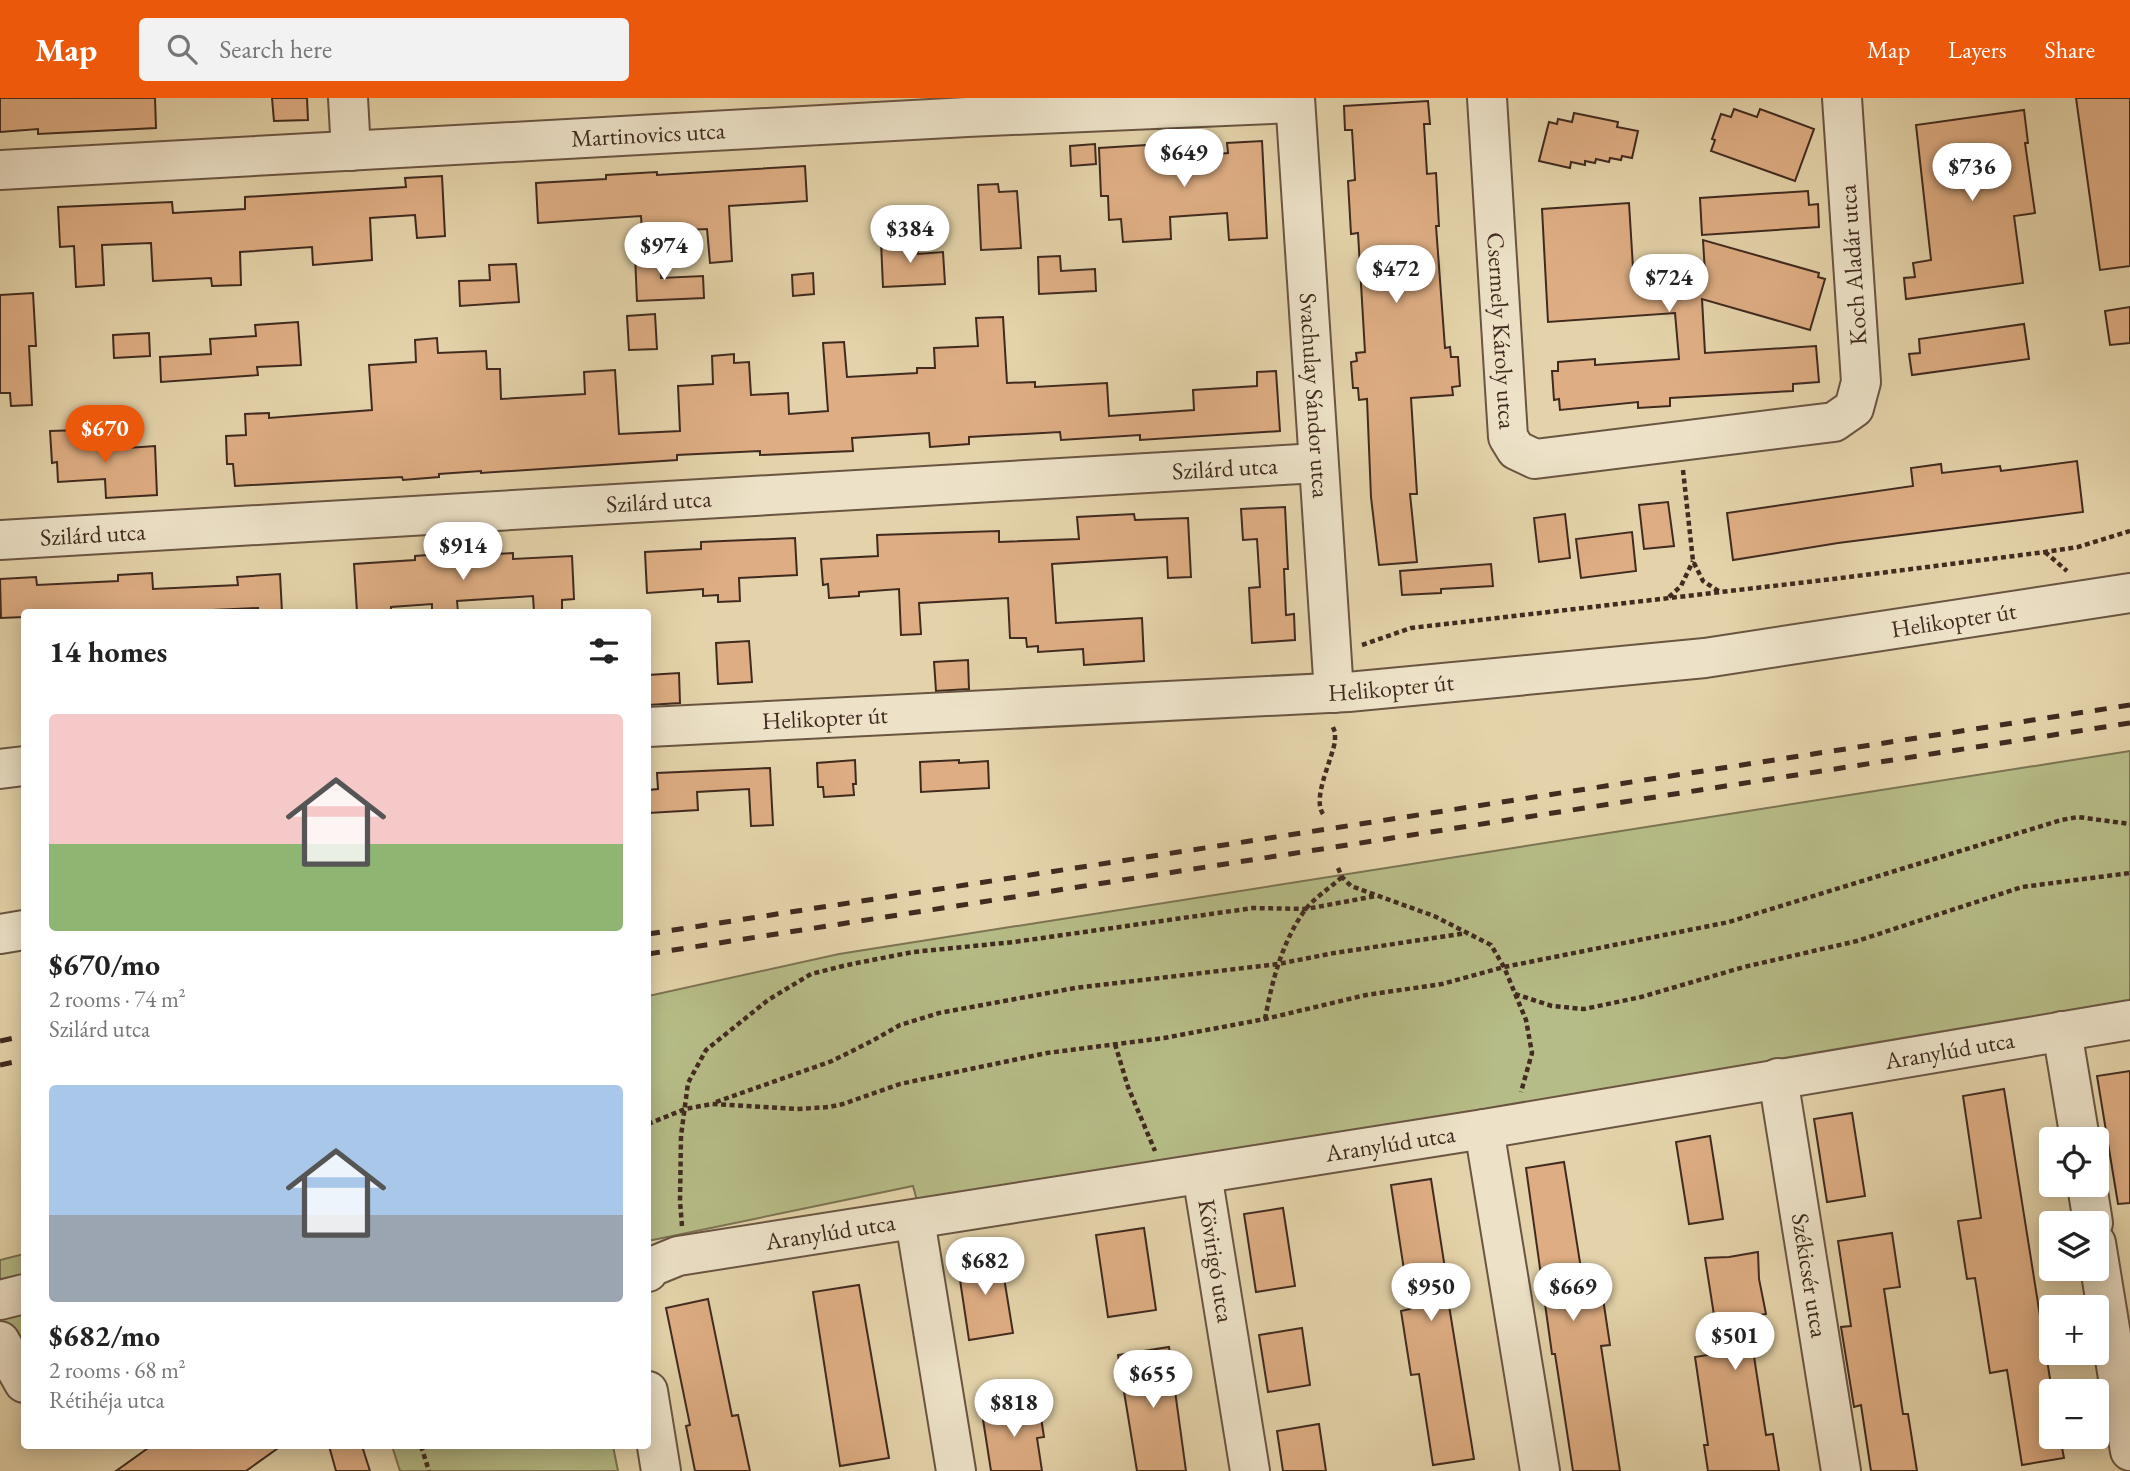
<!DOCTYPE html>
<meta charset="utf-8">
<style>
body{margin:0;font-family:"EB Garamond",serif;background:#f2f2f2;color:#222;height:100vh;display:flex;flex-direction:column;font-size:26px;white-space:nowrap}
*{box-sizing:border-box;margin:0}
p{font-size:23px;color:#767676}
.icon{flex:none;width:38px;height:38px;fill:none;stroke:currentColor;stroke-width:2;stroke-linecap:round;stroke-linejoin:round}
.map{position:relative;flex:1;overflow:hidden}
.details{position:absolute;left:21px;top:511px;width:630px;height:840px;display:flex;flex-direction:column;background:#fff;border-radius:7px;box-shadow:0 4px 18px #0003}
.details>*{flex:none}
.buttons{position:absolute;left:2039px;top:1029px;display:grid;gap:14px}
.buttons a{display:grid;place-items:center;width:70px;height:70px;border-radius:7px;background:#fff;box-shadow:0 4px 18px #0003;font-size:35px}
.price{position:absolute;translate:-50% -60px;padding:0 16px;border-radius:24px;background:#fff;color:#222;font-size:23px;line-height:46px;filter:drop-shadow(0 2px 4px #0008)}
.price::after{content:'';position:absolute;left:50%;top:42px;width:21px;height:16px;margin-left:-10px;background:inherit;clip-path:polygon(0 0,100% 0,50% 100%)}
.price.current{background:#ea580c;color:#fff}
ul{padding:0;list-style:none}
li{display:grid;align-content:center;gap:14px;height:371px;padding:0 28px}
li span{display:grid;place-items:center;height:217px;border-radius:7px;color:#555}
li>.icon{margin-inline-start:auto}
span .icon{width:126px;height:126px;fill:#fffc;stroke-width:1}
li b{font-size:30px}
h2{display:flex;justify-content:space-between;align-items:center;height:84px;padding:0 28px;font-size:30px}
header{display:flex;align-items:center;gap:42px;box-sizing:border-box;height:98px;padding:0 35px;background:#ea580c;color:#fff}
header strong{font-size:33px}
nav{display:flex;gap:38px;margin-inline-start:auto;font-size:24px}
.search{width:490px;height:63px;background:#f2f2f2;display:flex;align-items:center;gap:18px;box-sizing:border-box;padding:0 24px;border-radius:7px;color:#767676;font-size:26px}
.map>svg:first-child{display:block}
.green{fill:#b6bc87;stroke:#7c7453;stroke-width:2}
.building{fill:#dead83;stroke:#412b1f;stroke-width:2}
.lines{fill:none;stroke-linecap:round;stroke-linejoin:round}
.minor-casing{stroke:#6a5542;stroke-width:42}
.path{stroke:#412b1f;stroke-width:4.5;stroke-dasharray:5 3.5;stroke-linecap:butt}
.minor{stroke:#ede2c8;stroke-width:38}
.rail{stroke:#412b1f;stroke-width:5;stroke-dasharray:12 12;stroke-linecap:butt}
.labels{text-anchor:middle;stroke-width:5;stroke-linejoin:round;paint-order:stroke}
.street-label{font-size:24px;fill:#412b1f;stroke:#ede2c8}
</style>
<header>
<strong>Map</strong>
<div class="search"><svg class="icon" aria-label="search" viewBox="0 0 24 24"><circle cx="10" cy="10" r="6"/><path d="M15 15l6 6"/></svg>Search here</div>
<nav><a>Map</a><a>Layers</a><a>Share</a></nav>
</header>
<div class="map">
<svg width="2130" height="1373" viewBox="0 0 2130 1373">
<rect width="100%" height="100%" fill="#e4d3aa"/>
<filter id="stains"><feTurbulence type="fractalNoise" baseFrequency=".00286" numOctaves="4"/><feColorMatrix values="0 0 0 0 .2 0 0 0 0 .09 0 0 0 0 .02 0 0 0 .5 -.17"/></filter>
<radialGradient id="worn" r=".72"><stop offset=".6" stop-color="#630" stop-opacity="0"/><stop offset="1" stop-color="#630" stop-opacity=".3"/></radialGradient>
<g class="green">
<path d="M2130,653V907L919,1110L913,1088L648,1143V898L839,856Z"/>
<path d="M24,1156V1249L0,1255V1162Z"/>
<path d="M392,1348H613L618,1373H400Z"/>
</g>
<g class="building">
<path d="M0,0H155L156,30L38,36V31L0,34Z"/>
<path d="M272,0H307L308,22L274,23Z"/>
<path d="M2076,0H2130V168L2100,172Z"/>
<path d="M1428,3L1430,26H1424L1427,76L1436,75L1439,128H1436L1445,250L1450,249L1451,259H1458L1460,288L1452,289L1453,297L1411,300L1417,396H1410L1417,464L1379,467L1371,399L1367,301L1359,302L1358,290H1353L1351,264L1357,263L1356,255L1365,254L1358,135L1351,136L1348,83L1355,82L1352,32H1345L1344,8Z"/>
<path d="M1734,11L1757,19L1760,11L1814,31L1795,83L1711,53L1715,42L1712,41L1721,16L1731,19Z"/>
<path d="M2024,12L2028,45H2025L2035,115L2014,118L2023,185L1906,201L1904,180L1915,179L1913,165L1931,162L1916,27Z"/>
<path d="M1574,15L1618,24L1617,29L1638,33L1632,60L1622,58L1621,62L1610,60L1609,64L1596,61L1595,65L1585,63V67L1571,64L1570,70L1539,63L1549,24L1557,26L1558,21L1572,24Z"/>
<path d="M1262,43L1267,140L1229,142L1227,115L1170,119L1171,141L1123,144L1121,121L1109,122L1108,98H1101L1099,50L1179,45L1180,59L1228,55L1227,45Z"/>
<path d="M1095,46L1096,66L1071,68L1070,48Z"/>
<path d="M805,68L807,103L729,108L732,163L710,165L707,131L642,134L641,118L538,125L536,85L606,81V77L657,74V77Z"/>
<path d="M442,78L445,138L417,140L415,117L370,120L372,162L313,167L312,149L240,154L241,187L212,188L211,180L153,183L151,145L102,147L104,187L76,189L74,148L60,149L58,109L172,104L173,115L245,111V99L406,89L405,80Z"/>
<path d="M998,86L999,94L1017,93L1021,150L981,152L978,87Z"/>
<path d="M1808,93L1809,107L1818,106L1819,129L1702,137L1700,100Z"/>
<path d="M1629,105L1634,186L1679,182L1678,177L1705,175L1703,142L1819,175L1818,179L1825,181L1810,232L1702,201L1705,255L1816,248L1819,284L1793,286V293L1670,300V308L1638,310V304L1560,312L1559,301L1554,302L1552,273H1558V264L1595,261V267L1679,261L1675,215L1548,224L1542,111Z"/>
<path d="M917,141L918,156L943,154L945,186L883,189L881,144Z"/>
<path d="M660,155L661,180L703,178L704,200L637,203L635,157Z"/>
<path d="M1060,158L1061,173L1095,171L1096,193L1039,196L1038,159Z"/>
<path d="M516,166L519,204L460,208L459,183L490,182L489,167Z"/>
<path d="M813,175L814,196L793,198L792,177Z"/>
<path d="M33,195L36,248H29L32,307L11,308L10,295H0V197Z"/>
<path d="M2130,209V245L2110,247L2105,213Z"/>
<path d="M655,216L657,251L629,252L627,218Z"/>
<path d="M1003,219L1007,285L1035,284V289L1107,285L1109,318L1194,312L1193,292L1257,288V274L1276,273L1280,333L1140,342V337L1061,342L1060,334L969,339V346L930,349L929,335L852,340L853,353L760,357V353L677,357V362L481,375V373L439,376V379L403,382L402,379L235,388L233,366H227L226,338L246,337L245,316L269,315V320L372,312L369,267L416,264L415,242L437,240L438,255L486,253L487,271H500L501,301L585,296L584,274L615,272L619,336L680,333L678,288L713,286L712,258L734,256V265L749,264L751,297L788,295L789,316L828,313L823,245L844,244L847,279L917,275V270H935L934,250L978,248L976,220Z"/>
<path d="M298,224L301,267L257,269L258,277L161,284L160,259L211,256L210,241L256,238L255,227Z"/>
<path d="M2024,226L2029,261L1912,277L1909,256L1920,255L1919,241Z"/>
<path d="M149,235L150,258L114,260L113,237Z"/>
<path d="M81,332V340L97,339L98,352L155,348L157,397L106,400L105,381L58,384L57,364L52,365L50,333Z"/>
<path d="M2077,363L2083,414L1838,445L1733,462L1727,415L1913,388L1911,370L1941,366L1942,375L2000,368L2001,373Z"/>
<path d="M1668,404L1674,448L1644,451L1639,407Z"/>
<path d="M1285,409L1288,471H1284L1286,517L1294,516L1295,542L1252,545L1249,490L1260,489L1257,441L1243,442L1241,411Z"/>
<path d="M1134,416L1135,422L1188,420L1191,479L1168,480L1167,459L1052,466L1056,525L1142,520L1144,563L1084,567L1083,551L1038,554V548L1027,549L1026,540H1010L1008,500L919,505L921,536L901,537L899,491L859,494V498L829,500L828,486L823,487L821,461L878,458L877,437L999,433V444L1079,441L1077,419Z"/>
<path d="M1565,416L1570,460L1539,464L1534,420Z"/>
<path d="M1632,434L1636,473L1581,480L1576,441Z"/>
<path d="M795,440L797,477L739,480L740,503L718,504V497L703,498V491L647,495L645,454L701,451V444Z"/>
<path d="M454,455V458L513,455V461L572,458L574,501L562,502V513L544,514H534L533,498L457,503L458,514H432V506L391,509V514H357L354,466L415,462V458Z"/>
<path d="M1491,466L1493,488L1441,491V495L1402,497L1400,473Z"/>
<path d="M152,475L153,491L238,487L237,479L280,476L282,514H258V510L213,512V514H24V519L1,520L0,481L36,479L37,487L118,483V477Z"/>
<path d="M749,543L752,584L718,586L716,545Z"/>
<path d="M968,562L969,591L936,593L934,564Z"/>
<path d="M679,575L680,605L648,607V577Z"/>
<path d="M855,662L856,686H853L854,697L824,699L823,689H818L817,665Z"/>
<path d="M959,662V665L988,663L989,690L921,694L920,664Z"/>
<path d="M770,670L773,727L751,728L749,691L697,694L698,712L649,715L648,692L658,691L657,675Z"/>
<path d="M2130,973V1105L2118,1106L2097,978Z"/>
<path d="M2004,991L2051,1287V1339H2060L2064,1360L2022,1367L2007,1272L1990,1275L1975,1180L1967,1181L1958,1123L1981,1120L1963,998Z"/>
<path d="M1852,1015L1865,1098L1827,1104L1814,1021Z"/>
<path d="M1710,1038L1723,1121L1689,1126L1676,1044Z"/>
<path d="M1564,1064L1582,1177L1599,1174L1610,1247L1601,1248L1620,1373H1573L1555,1256H1552L1526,1070Z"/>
<path d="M1431,1081L1446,1177H1444L1474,1361L1433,1367L1419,1276L1411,1277L1401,1213L1410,1211L1391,1087Z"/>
<path d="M1283,1110L1295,1188L1256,1194L1244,1116Z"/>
<path d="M1144,1130L1156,1212L1108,1219L1096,1137Z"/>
<path d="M1892,1135L1900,1189L1884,1191L1903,1316H1908L1917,1373H1871L1861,1307L1854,1309L1841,1229L1851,1228L1838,1143Z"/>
<path d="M1758,1154L1759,1181L1766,1216L1748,1219L1766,1337L1773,1336L1779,1373H1708L1704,1347H1708L1695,1259L1720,1255L1705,1160L1729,1159Z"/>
<path d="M1000,1155L1013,1235L969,1242L957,1162Z"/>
<path d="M859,1187L889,1360L840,1368L813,1194Z"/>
<path d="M708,1201L732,1318L738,1317L750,1373H695L686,1328L690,1327L666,1210Z"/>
<path d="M1302,1230L1310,1287L1268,1294L1259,1237Z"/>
<path d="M1169,1249L1186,1373H1137L1118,1257Z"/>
<path d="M1039,1306L1044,1339L1037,1340L1042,1373H991L982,1315Z"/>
<path d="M1319,1326L1326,1373H1283L1277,1333Z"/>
<path d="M151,1348H281L246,1373H116Z"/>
<path d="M329,1348H362L370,1373H336Z"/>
</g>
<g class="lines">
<defs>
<g id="minor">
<path d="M348,0L351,53"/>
<path id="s1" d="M1295,0L1334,595"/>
<path id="s2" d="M1487,0L1508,339L1516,352L1535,361L1834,324L1854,310L1861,284L1842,0"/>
<path id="s3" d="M0,72L967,19L1295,5"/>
<path id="s4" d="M0,442L1318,365"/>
<path id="s5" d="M648,629L1348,594L1705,560L2130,495"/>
<path d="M0,671L24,668"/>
<path d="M0,836L24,832"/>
<path d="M2062,933L2080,1041"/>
<path id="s6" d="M1778,980L1841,1373"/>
<path d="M1484,1031L1540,1373"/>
<path id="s7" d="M1202,1076L1250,1373"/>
<path d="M2087,1087L2093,1125"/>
<path d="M915,1122L956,1373"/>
<path d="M2096,1145L2130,1353"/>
<path id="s8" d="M648,1174L651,1169L678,1158L1484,1031L2130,922"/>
<path d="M0,1202L24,1196"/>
<path d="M0,1243L24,1285"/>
<path d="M648,1293L661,1373"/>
</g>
</defs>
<use href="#minor" class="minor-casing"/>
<g class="path">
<path d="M1683,372L1693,463L1703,483L1720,494"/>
<path d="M2045,454L2067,473"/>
<path d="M1669,499L1681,488L1693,463"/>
<path d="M1362,547L1411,530L1833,481L2045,454L2078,449L2130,433"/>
<path d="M1323,716C1312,700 1332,662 1335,643V634L1332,627"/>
<path d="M1338,770L1342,779L1351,788L1434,818L1491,847L1504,869L1526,922L1532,955L1521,994"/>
<path d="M1515,896L1552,908L1584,911L1641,899L1744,869L1857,843L2022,789L2130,775"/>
<path d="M1265,921C1272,883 1282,844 1305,812C1314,800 1330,790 1342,779"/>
<path d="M1115,946L1128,989L1155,1053"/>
<path d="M716,1004L832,963L872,943L900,927L939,915L1075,890L1278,866L1334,855L1467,835"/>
<path d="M648,1026L685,1011L712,1006L797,1011L829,1009L843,1006L900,986L975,970L1047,955L1164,940L1265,921L1366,897L1442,886L1504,869L1729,824L2061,722L2078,719L2130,726"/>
<path d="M682,1128L680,1103L681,1038L688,985L706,952L768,902L811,876L847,867L913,854L1014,844L1253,810L1306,811L1376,798"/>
<path d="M421,1348L429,1373"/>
</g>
<use href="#minor" class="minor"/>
<g class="rail">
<path d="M648,836L2130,607"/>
<path d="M648,856L2130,625"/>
<path d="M0,943L24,938"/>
<path d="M0,967L24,962"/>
</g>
</g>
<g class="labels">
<g class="street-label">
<text dy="8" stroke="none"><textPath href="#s3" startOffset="649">Martinovics utca</textPath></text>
<text transform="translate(1853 167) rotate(-94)" y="8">Koch Aladár utca</text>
<text dy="8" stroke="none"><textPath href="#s2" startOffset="233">Csermely Károly utca</textPath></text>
<text dy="8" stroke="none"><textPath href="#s1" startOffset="298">Svachulay Sándor utca</textPath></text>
<text dy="8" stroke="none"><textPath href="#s4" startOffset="1227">Szilárd utca</textPath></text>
<text dy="8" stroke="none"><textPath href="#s4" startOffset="660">Szilárd utca</textPath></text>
<text dy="8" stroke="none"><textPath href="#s4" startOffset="93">Szilárd utca</textPath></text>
<text dy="8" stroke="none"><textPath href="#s5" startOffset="1311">Helikopter út</textPath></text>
<text dy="8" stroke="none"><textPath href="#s5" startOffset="744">Helikopter út</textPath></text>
<text dy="8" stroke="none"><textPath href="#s5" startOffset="177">Helikopter út</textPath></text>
<text dy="8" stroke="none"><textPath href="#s8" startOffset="1323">Aranylúd utca</textPath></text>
<text dy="8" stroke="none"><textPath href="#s8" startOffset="756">Aranylúd utca</textPath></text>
<text dy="8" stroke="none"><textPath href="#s8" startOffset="189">Aranylúd utca</textPath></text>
<text dy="8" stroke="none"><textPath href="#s7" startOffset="88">Kövirigó utca</textPath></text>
<text dy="8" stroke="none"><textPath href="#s6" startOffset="200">Székicsér utca</textPath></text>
</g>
</g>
<rect width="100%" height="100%" filter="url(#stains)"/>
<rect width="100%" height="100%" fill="url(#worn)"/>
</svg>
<div class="buttons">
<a><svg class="icon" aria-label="locate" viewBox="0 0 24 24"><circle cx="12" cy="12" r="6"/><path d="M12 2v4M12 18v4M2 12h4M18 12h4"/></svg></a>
<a><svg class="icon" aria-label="layers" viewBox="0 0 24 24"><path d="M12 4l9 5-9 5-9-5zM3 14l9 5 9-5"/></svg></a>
<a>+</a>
<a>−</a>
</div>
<b class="price" style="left:1184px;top:91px">$649</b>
<b class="price" style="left:1972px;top:105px">$736</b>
<b class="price" style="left:910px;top:167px">$384</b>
<b class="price" style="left:664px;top:184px">$974</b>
<b class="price" style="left:1396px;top:207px">$472</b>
<b class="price" style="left:1669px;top:216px">$724</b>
<b class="price current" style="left:105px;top:367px">$670</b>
<b class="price" style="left:463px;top:484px">$914</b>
<b class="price" style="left:985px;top:1199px">$682</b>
<b class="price" style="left:1431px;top:1225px">$950</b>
<b class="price" style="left:1573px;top:1225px">$669</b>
<b class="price" style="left:1735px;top:1274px">$501</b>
<b class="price" style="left:1153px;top:1312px">$655</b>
<b class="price" style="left:1014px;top:1341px">$818</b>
<section class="details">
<h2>14 homes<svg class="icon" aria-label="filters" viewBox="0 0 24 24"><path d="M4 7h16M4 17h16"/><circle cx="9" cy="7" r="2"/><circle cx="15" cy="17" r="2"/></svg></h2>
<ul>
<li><span style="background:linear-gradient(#f6c9c9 60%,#8fb573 0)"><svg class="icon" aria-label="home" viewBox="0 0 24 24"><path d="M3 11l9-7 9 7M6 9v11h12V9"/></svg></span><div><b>$670/mo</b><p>2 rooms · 74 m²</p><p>Szilárd utca</p></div></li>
<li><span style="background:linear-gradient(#a9c7e8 60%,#9aa5b1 0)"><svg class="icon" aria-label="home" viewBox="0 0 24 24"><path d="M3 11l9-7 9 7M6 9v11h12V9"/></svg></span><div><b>$682/mo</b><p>2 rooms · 68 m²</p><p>Rétihéja utca</p></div></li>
</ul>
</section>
</div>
